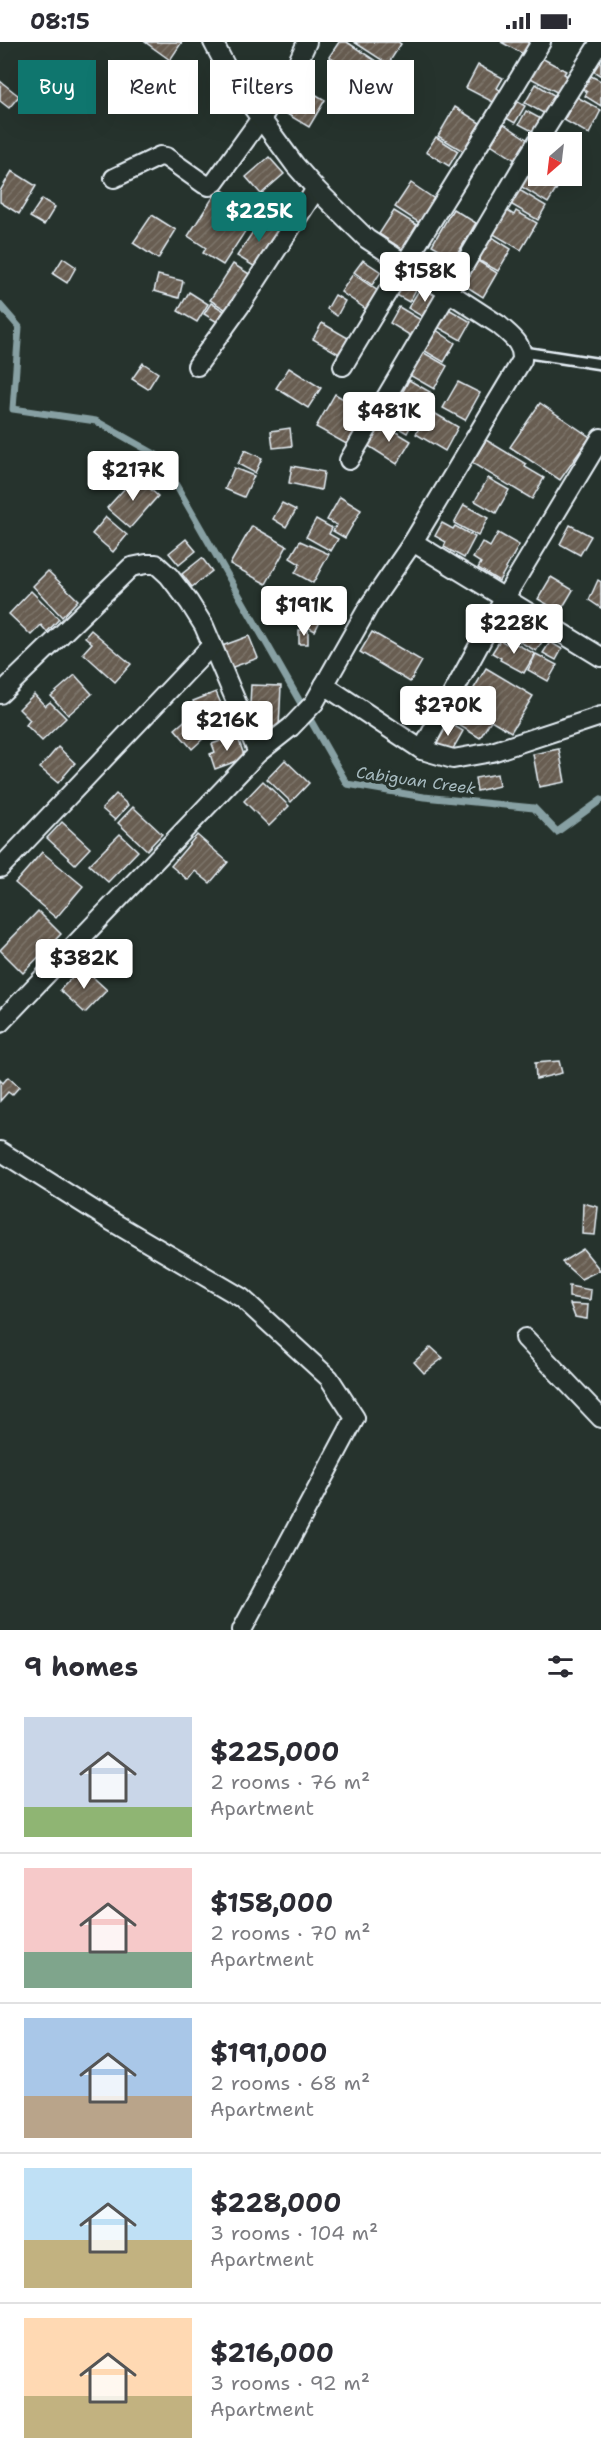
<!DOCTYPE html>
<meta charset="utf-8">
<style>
body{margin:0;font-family:"Shantell Sans",sans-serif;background:#f7f7f7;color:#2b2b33;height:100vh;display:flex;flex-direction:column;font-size:22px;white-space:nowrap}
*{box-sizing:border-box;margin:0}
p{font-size:20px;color:#7c7c81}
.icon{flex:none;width:33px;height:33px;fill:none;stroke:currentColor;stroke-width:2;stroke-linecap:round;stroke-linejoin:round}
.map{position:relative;height:1588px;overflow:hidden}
.panel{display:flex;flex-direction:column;background:#fff;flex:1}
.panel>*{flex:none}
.hud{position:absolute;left:18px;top:18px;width:566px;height:54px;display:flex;gap:12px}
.needle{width:39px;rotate:208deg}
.buttons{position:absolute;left:528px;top:90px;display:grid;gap:12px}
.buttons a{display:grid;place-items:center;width:54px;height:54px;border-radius:0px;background:#fff;box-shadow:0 6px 24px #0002;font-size:30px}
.price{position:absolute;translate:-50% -51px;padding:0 14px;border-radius:6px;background:#fff;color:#222;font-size:20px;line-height:39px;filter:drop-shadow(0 2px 3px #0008)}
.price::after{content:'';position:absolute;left:50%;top:36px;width:18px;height:14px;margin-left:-9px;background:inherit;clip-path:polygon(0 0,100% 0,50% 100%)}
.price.on{background:#0f766e;color:#fff}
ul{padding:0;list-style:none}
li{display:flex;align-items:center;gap:18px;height:150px;padding:0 24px}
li+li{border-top:2px solid #e1e1e2}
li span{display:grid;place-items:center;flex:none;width:168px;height:120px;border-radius:0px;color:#555}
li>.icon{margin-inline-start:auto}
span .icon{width:72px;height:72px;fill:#fffc;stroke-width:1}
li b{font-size:26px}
h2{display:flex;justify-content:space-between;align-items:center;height:72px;padding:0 24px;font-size:26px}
.chip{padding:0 21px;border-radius:0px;background:#fff;box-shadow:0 6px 24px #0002;font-size:21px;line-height:54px}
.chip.on{background:#0f766e;color:#fff}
.status{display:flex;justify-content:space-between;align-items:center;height:42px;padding:0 30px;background:#fff;direction:ltr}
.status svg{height:16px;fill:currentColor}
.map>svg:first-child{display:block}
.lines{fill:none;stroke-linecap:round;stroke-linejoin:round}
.stream{stroke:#87a0a3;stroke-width:7}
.building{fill:url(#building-hatch);stroke:#e8f1f8;stroke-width:1.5}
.lane-casing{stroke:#e8f1f8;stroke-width:14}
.street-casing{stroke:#e8f1f8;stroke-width:22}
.lane{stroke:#26332d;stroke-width:9}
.street{stroke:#26332d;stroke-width:18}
.labels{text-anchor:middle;stroke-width:6;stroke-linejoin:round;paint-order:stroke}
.water-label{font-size:16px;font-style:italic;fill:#a7bbc0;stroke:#26332d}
</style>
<div class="status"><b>08:15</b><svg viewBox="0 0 49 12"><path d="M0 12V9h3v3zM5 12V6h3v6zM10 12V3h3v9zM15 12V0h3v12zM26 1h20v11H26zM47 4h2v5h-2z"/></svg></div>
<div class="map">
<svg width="601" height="1588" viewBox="0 0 601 1588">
<defs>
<pattern id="building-hatch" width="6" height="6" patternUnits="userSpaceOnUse" patternTransform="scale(1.5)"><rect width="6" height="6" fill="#675d51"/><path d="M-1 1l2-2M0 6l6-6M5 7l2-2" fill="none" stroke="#7d756b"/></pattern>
</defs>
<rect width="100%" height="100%" fill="#26332d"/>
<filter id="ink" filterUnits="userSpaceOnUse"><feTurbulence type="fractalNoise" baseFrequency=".0167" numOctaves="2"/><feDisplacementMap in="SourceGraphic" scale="12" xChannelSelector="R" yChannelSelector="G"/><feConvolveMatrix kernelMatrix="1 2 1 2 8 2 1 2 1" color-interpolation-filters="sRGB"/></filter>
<g filter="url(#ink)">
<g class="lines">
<path class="stream" d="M0,263L19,285L13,367L96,379L160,415L347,742L424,755L534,766L557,790L601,758"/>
</g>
<g class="building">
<path d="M145,0H182L170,18Z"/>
<path d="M339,0H347L385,25L372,43L329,15Z"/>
<path d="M354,0H398L401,2L388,22Z"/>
<path d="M501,0H532L525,13Z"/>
<path d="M601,8V34L590,27Z"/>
<path d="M536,13L566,29L564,32L571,36L562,53L525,33Z"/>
<path d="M478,23L503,36L497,46L501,49L495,61L466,46Z"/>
<path d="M591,34L601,39V64L585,54L587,50L583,47Z"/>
<path d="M0,39L19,54L9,66L0,59Z"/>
<path d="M536,42L557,55L547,73L525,61Z"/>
<path d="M303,45L325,58L309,85L287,72Z"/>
<path d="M577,55L601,68L589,92L564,78Z"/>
<path d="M511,56L525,64L515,81L501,73Z"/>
<path d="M455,65L480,81L463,109L438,94Z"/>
<path d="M526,69L543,78L536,91L519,82Z"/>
<path d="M504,82L531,100L518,120L491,102Z"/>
<path d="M436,95L458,109L449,124L426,110Z"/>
<path d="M269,115L284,132L261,152L246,135Z"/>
<path d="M530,119L538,124V134H555L562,138L548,161L517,142Z"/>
<path d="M12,129L36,144L19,172L0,160V149Z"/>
<path d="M411,141L436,158L421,182L395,165Z"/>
<path d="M219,146L257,171L223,223L203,211L206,206L188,194Z"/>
<path d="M516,146L546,164L538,178L507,160Z"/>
<path d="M42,157L55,165L44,183L30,175Z"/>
<path d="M453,167L476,181L455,216L432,203Z"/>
<path d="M504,167L514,173L516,169L537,181L521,208L490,190Z"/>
<path d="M394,169L420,185L405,209L379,192Z"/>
<path d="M152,173L176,188L158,217L133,201Z"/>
<path d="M262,176L281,188L257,226L237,214Z"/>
<path d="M492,195L511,207L498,229L478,218Z"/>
<path d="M63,216L76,225L67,241L53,232Z"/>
<path d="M363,218L381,230L372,243L354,230Z"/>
<path d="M478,219L497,231L483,255L464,243Z"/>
<path d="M233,222L251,233L228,269L210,258Z"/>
<path d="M353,232L378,249L366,267L341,250Z"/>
<path d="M158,233L183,239L179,256L154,249Z"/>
<path d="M403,235L418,244L409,260L393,251Z"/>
<path d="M421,245L441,256L428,278L408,266Z"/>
<path d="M189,250L208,262L197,280L178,269Z"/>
<path d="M335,253L345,259L337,274L327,267Z"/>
<path d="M211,261L226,270L219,281L204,272Z"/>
<path d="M399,265L421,278L411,294L390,281Z"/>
<path d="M447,266L471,280L461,298L436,284Z"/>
<path d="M322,281L348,296L339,312L313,297Z"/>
<path d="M432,285L455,301L444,320L425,309L429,300L424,298Z"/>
<path d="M419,308L447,324L434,347L406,331Z"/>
<path d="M143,321L158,331L148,347L132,337Z"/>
<path d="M289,326L321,346L308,366L276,346Z"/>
<path d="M409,338L430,350L407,391L395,384L408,362L399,357Z"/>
<path d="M458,340L480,351L465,378L443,366Z"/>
<path d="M335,352L368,371L350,404L316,385Z"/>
<path d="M540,361L590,395L560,438L510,405Z"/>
<path d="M429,368L458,385L445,409L416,392Z"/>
<path d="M381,381L411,399L397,422L367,403Z"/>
<path d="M290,386L292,404L273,406L271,389Z"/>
<path d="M486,398L526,422L525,425L544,436L532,457L472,421Z"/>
<path d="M245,408L262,416L255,431L238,422Z"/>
<path d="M292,424L324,430L321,448L289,441Z"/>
<path d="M234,426L254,434L244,455L225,447Z"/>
<path d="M136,434L158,454L130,486L107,466Z"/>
<path d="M488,436L509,448L496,471L475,459Z"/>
<path d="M340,455L361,468L345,496L333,489L337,483L327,478Z"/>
<path d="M282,461L296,468L286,485L273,477Z"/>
<path d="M464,463L488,476L478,494L454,481Z"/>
<path d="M106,475L127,493L113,510L92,492Z"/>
<path d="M316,477L332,486L329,492L338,497L331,509L306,495Z"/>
<path d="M442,481L453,487L455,484L475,495L464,516L444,505L446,500L435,494Z"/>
<path d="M570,483L591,494L580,513L560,502Z"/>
<path d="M252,484L287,504L266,542L230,522Z"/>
<path d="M498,491L519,503L499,539L478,526L481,521L473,516L482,500L490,505Z"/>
<path d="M186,497L196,509L179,523L169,511Z"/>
<path d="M300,499L329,512L313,541L295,531L300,522L290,516Z"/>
<path d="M202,516L212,529L192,545L182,532Z"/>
<path d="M48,529L78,558L62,575L33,544Z"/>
<path d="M551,535L573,548L560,570L538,557Z"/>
<path d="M598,538L601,540V566L589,558Z"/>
<path d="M31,549L59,577L47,590L41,583L31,593L9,572Z"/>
<path d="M299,561L323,573L315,589L291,576Z"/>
<path d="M521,583L544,597L536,609L513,596Z"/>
<path d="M91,588L131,622L115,640L83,611L92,601L85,595Z"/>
<rect x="299" y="588" width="9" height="14"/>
<path d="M372,590L422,619L410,640L360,610Z"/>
<path d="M249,594L258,616L230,626L222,604Z"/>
<path d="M500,598L509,603L511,599L535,612L524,631L500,618L501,616L492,611Z"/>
<path d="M550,600L562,607L556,618L543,611Z"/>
<path d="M536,612L557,623L548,639L528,628Z"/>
<path d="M486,626L533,654L511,690L491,678L480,696L454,680Z"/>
<path d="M75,633L92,652L68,673L51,654Z"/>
<path d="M251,643L281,644L279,685L249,683Z"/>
<path d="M216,650L230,683L206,693L193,659Z"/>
<path d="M34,652L45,664L50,660L66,676L42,699L26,683L30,678L19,667Z"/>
<path d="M189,675L206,694L192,707L175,687Z"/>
<path d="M446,679L463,689L450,712L434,702Z"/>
<path d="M237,693L245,716L215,727L210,712L215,710L212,702Z"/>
<path d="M58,705L75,721L58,741L40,726Z"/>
<path d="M559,707L565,740L539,745L533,712Z"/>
<path d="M285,718L309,741L291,760L267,737Z"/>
<path d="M497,732L499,744L477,749L475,736Z"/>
<path d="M263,739L289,764L269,784L244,759Z"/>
<path d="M116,752L128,763L115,778L102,767Z"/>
<path d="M133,765L162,792L147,808L118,781Z"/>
<path d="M62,780L90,806L75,822L47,796Z"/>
<path d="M120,792L138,809L108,840L89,823Z"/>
<path d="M197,793L228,820L210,841L195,829L188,838L171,824Z"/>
<path d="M42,810L83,844L56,876L15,841Z"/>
<path d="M38,869L61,892L23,931L0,908Z"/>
<path d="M82,925L107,948L85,971L60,948Z"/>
<path d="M559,1019L562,1031L536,1037L535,1021Z"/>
<path d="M8,1035L19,1045L12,1053L8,1050L0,1059V1038L3,1041Z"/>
<path d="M583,1161L598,1165L595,1193L582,1192Z"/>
<path d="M583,1207L600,1228L581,1237L562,1220Z"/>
<path d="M569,1244L591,1248L590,1258L569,1255Z"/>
<path d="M570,1262L588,1263L587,1277L575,1275Z"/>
<path d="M431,1305L443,1316L424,1331L414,1320Z"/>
</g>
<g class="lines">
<defs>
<path id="lane" d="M523,310L601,322"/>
<g id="street">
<path d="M114,136L160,114L166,115L204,142L209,144L215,140L292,33L307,0"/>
<path d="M197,324L240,264L316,147"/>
<path d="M343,324C407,215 477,109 541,0"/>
<path d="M349,418L529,113L600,0"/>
<path d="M413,500L601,615"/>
<path d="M324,643L422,708L453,717L492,710L601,674"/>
<path d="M0,652L131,525L146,522H156L169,534L189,560L204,584L258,711"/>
<path d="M422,708L504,557L601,396"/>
<path d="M0,826L212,603"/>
<path d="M0,981L258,711L291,685L314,661L369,564L413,500L522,318C523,301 511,294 499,283L367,197L316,147L295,123L234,40L213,0"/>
<path d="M0,1109L111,1179L242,1256L329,1336L355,1376L242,1588"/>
<path d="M525,1296L601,1376"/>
</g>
</defs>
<use href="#lane" class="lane-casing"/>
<use href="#street" class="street-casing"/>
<use href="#lane" class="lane"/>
<use href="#street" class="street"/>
</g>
</g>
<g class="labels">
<g class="water-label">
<text transform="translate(416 738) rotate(8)" y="6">Cabiguan Creek</text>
</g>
</g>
</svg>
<div class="buttons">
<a><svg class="needle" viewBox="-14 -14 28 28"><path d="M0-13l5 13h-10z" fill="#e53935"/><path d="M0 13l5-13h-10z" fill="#7c7c81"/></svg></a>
</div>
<b class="price on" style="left:259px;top:201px">$225K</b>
<b class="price" style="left:425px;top:261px">$158K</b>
<b class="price" style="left:389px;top:401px">$481K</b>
<b class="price" style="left:133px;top:460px">$217K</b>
<b class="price" style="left:304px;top:595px">$191K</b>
<b class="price" style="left:514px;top:613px">$228K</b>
<b class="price" style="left:448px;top:695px">$270K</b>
<b class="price" style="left:227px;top:710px">$216K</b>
<b class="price" style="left:84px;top:948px">$382K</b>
<div class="hud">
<a class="chip on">Buy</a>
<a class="chip">Rent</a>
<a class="chip">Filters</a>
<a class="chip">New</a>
</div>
</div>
<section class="panel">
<h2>9 homes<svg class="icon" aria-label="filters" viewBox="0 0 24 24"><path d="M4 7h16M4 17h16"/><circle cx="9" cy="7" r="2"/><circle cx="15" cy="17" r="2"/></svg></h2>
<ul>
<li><span style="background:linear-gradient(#c9d6e8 75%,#8fb573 0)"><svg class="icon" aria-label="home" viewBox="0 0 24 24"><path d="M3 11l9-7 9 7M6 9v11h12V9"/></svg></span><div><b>$225,000</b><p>2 rooms · 76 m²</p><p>Apartment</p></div></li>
<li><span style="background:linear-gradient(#f6c9c9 70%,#7fa58c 0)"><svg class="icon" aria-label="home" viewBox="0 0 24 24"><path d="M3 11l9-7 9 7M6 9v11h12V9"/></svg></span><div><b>$158,000</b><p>2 rooms · 70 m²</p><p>Apartment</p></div></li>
<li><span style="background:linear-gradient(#a9c7e8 65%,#b9a48a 0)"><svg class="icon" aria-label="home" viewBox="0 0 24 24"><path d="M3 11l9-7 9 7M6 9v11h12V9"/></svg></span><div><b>$191,000</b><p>2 rooms · 68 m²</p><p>Apartment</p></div></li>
<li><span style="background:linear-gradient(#bfe0f5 60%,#c2b280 0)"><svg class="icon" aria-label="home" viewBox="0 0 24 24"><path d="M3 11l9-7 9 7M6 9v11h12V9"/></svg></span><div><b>$228,000</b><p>3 rooms · 104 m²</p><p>Apartment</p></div></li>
<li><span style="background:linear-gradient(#ffd9b3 65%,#c2b280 0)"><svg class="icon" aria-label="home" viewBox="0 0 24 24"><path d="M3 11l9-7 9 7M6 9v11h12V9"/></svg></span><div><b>$216,000</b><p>3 rooms · 92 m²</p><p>Apartment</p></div></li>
</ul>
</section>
